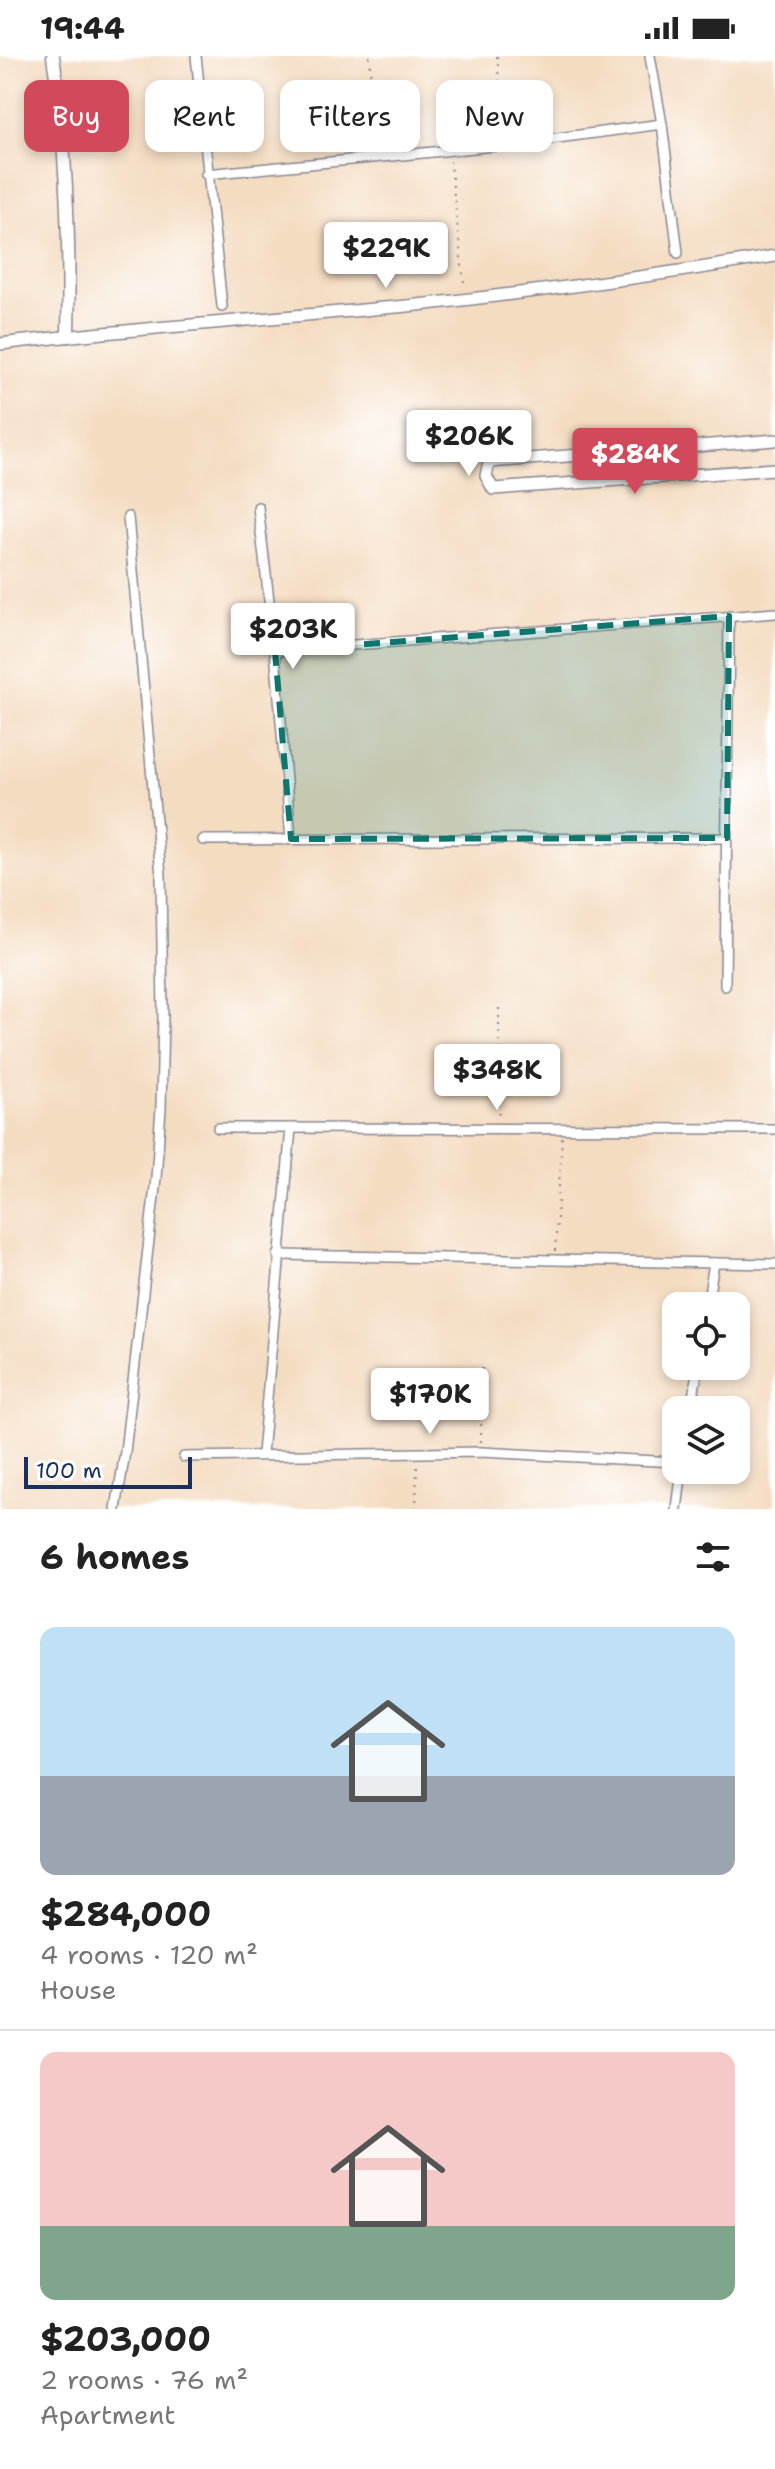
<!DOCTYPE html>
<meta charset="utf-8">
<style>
body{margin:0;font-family:"Shantell Sans",sans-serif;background:#f6f6f6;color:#222;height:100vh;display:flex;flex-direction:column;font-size:30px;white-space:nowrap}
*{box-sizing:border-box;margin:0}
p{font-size:26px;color:#767676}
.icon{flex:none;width:44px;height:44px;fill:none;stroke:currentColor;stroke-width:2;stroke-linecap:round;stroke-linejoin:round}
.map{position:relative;height:1453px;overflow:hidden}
.panel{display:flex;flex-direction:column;background:#fff;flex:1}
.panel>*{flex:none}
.guide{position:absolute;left:24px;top:24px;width:728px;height:72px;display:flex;gap:16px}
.controls{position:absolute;left:662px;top:1236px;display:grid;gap:16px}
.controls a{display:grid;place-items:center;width:88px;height:88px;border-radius:16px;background:#fff;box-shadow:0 4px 12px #0003;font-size:40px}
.scale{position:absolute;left:24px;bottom:20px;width:168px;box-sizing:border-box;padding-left:8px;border:4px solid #1b2f5e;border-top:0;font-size:22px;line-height:28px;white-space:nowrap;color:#1b2f5e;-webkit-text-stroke:6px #fff;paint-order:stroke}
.price{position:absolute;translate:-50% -68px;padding:0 18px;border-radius:8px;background:#fff;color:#222;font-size:26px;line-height:52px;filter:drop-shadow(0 2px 4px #0008)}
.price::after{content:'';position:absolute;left:50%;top:48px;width:24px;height:18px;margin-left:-12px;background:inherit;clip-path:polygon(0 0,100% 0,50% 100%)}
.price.selected{background:#d1495b;color:#fff}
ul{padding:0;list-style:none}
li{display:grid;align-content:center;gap:16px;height:424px;padding:0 40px}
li+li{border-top:2px solid #e0e0e0}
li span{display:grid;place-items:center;height:248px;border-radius:16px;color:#555}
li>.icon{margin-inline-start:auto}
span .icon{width:144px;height:144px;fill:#fffc;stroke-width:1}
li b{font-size:34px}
h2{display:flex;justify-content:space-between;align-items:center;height:96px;padding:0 40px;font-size:34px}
.tag{padding:0 28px;border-radius:16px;background:#fff;box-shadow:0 4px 12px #0003;font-size:28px;line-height:72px}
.tag.selected{background:#d1495b;color:#fff}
.status{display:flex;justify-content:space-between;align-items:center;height:56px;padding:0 40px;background:#fff;direction:ltr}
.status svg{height:22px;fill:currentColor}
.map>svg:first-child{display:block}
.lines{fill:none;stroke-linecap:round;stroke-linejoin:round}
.minor-casing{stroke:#888690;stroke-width:12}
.tertiary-casing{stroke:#888690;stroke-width:14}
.secondary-casing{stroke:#888690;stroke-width:15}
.path{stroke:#888690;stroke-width:2;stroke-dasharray:2 6;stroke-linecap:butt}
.minor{stroke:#fff;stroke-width:9}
.tertiary{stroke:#fff;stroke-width:11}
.secondary{stroke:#fff;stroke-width:12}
.marked{fill:#0f766e;fill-opacity:0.2;stroke:#0f766e;stroke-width:6;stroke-dasharray:16 10;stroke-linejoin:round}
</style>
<div class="status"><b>19:44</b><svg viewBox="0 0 49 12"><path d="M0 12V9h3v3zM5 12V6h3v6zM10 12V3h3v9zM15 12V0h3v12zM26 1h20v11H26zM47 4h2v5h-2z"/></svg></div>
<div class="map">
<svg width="775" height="1453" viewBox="0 0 775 1453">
<rect width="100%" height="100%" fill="#fff"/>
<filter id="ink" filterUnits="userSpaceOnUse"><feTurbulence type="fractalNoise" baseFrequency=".0125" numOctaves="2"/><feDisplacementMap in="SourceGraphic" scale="16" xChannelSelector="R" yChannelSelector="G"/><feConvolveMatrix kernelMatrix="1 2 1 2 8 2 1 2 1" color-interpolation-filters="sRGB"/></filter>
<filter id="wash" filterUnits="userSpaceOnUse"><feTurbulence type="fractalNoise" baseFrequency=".006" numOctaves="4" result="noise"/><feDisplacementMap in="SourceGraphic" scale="32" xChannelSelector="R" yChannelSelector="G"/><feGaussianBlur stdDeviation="1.8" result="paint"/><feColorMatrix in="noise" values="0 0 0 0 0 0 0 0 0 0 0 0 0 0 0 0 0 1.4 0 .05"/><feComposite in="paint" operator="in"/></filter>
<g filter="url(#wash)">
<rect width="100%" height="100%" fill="#f4dcc1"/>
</g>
<g filter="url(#ink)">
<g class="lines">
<defs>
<g id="minor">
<path d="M196,0L222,250"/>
<path d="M650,0L662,68L678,197"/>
<path d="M206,118L505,89L662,68"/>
<path d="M258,451L275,595L291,783"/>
<path d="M275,595L775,557"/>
<path d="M203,784L727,782"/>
<path d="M725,930L729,560"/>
<path d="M218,1072L775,1073"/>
<path d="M278,1199L775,1208"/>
<path d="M707,1250L714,1207"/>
<path d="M691,1354L698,1310"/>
<path d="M262,1398L291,1072"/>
<path d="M184,1401L481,1396L676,1406"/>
<path d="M116,1453L125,1396L156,1122L161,1052L163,959L161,819L128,461"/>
<path d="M677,1453L682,1414"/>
</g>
<g id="tertiary">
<path d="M0,288C142,271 285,262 427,248C544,235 660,219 775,200"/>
<path d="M775,384L489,406L486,420L493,433L775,413"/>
</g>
<path id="secondary" d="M53,0C67,93 70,186 68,280"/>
</defs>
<use href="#minor" class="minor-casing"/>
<use href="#tertiary" class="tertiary-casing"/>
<use href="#secondary" class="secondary-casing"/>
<g class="path">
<path d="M369,0L377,93"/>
<path d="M497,0L504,80"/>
<path d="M450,105L464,227"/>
<path d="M499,952V1063"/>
<path d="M555,1195L562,1081"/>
<path d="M481,1386L482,1311"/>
<path d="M416,1453L417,1406"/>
</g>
<use href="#minor" class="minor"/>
<use href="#tertiary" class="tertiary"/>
<use href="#secondary" class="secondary"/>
</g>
</g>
<path class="marked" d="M729,560L727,782L291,783L275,595Z"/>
</svg>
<div class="controls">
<a><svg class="icon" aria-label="locate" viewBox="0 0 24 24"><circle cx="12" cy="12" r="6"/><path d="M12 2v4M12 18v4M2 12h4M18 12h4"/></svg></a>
<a><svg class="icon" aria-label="layers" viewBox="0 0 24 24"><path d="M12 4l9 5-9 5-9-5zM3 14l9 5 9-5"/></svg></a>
</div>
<div class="scale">100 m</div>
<b class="price" style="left:386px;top:234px">$229K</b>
<b class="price" style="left:469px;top:422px">$206K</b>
<b class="price selected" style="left:635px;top:440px">$284K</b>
<b class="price" style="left:293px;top:615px">$203K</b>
<b class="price" style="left:497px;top:1056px">$348K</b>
<b class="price" style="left:430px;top:1380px">$170K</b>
<div class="guide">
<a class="tag selected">Buy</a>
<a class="tag">Rent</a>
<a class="tag">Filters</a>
<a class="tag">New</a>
</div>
</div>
<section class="panel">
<h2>6 homes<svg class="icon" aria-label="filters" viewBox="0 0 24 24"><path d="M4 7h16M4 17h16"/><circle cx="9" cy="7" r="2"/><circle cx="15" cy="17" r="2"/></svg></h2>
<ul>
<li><span style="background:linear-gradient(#bfe0f5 60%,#9aa5b1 0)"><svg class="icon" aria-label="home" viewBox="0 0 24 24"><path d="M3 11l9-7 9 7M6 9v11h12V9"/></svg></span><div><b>$284,000</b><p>4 rooms · 120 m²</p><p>House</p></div></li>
<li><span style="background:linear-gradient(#f6c9c9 70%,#7fa58c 0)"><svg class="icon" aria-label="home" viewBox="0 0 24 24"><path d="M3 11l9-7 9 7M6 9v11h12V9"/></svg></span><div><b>$203,000</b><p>2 rooms · 76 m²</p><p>Apartment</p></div></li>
</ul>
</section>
